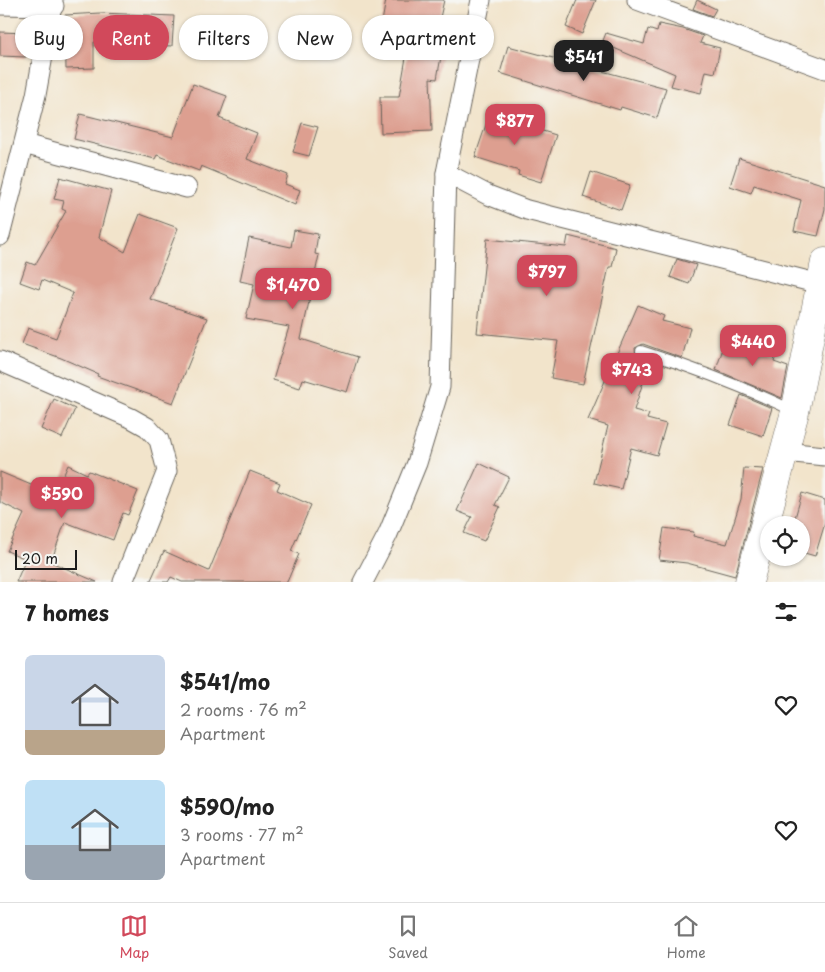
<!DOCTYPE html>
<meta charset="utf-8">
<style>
body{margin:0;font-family:"Playpen Sans",sans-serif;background:#f6f6f6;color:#222;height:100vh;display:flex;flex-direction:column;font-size:19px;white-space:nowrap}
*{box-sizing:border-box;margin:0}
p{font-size:16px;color:#767676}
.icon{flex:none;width:28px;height:28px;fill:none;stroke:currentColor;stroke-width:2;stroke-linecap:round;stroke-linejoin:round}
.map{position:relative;height:582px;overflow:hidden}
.drawer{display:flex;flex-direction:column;background:#fff;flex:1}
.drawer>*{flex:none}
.guide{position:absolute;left:15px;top:15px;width:500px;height:45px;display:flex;gap:10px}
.fabs{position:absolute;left:760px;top:516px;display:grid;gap:10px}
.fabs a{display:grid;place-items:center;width:50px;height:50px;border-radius:50%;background:#fff;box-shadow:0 1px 4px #0004;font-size:25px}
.scale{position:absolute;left:15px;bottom:12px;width:62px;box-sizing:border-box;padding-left:5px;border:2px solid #1c1c1c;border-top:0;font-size:14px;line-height:18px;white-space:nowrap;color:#1c1c1c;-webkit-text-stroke:4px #f6f6f2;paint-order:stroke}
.price{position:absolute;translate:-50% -42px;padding:0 11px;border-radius:10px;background:#d1495b;color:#fff;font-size:16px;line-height:32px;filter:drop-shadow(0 1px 2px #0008)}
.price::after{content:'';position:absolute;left:50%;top:30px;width:15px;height:11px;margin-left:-8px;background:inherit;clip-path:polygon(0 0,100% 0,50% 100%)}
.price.current{background:#222;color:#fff}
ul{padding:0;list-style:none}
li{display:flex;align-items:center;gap:15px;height:125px;padding:0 25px}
li span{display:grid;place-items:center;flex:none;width:140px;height:100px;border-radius:8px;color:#555}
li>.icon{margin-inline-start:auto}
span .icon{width:60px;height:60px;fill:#fffc;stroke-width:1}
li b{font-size:21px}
h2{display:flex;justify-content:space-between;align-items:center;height:60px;padding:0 25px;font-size:21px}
.tag{padding:0 18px;border-radius:22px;background:#fff;box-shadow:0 1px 4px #0004;font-size:18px;line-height:45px}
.tag.current{background:#d1495b;color:#fff}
.tabs{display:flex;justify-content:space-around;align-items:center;height:70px;border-top:1px solid #e0e0e0;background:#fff;font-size:14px;color:#767676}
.tabs a{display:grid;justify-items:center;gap:2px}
.tabs .current{color:#d1495b}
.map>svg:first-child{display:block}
.building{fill:#dd9f90}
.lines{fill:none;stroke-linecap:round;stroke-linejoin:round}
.lane-casing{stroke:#676259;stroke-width:12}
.street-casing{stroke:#676259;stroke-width:21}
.primary-casing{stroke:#676259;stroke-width:29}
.lane{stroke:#fff;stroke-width:10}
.street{stroke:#fff;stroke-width:19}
.primary{stroke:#fff;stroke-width:28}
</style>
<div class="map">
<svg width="825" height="582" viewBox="0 0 825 582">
<rect width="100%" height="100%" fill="#f6f6f2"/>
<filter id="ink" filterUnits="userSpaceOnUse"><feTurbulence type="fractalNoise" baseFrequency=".02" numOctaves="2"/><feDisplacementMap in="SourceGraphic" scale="10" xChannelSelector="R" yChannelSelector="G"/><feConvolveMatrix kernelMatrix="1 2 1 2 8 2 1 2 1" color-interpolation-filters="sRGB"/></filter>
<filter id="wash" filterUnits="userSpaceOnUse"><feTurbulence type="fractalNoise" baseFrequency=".0096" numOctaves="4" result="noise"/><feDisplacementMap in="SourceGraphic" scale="20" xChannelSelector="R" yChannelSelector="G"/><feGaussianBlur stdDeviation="1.12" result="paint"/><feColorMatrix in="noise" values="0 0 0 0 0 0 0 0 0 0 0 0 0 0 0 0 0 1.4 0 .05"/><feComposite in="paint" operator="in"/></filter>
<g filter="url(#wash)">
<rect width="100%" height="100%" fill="#f2e4cb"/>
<g id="blocks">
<g class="building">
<path d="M386,0H444L437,31L462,36L459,54L442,51L437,79L430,78L432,131L381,133L380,97H399L407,52L370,48L371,26L381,27Z"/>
<path d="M577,0H596L582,34L566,27Z"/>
<path d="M697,0L716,9L712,16L693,9Z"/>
<path d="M100,13L174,16L172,46L94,42V68L66,69L65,15Z"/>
<path d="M659,24L683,29L703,36L700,43L720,48L715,73L706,71L701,93L671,86L675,74L602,43L606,33L644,44L648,29L657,32Z"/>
<path d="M0,32L27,33L26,57L0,56Z"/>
<path d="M508,46L666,88L657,118L621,107L620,110L500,73Z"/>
<path d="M193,84L227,96L219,118L257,133L247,159L288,175L285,184L300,190L295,205L201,166L199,171L157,155L155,159L74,139L80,114L173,137Z"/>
<path d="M492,107L512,114L509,121L556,135L541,182L518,175L519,171L475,157Z"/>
<path d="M302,123L318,127L309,156L293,152Z"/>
<path d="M739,158L825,185V209L818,236L794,231L801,200L754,185L751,193L730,186Z"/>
<path d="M591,172L630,185L621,210L583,197Z"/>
<path d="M60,177L111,191L99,237L125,252L140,214L178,228L150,299L207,318L173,403L97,376L98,374L61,358L22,344L28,328L56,338L73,293L42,280L39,289L20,282L27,262L35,265L66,211L62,209L64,201L54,199Z"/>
<path d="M294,230L318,234L315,254L319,255L301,339L358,357L347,392L303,379L300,388L273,380L289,327L246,319L254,284L240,281L249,238L291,247Z"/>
<path d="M568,236L616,248L612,267H609L583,384L551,378L558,341L477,333L487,239L566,247Z"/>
<path d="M677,259L696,265L689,284L670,277Z"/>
<path d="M638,305L664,316L662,321L690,328L682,358L643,344L635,348L636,356L650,361L634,410L649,414L647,419L666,424L657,455L631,448L621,489L594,483L608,426L588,420Z"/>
<path d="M726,339L776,355L774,362L788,367L782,398L716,370Z"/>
<path d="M741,395L772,408L763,436L730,425Z"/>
<path d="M54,399L75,409L62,438L41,429Z"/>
<path d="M479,463L509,477L495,505L500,507L484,541L464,533L472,517L457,511Z"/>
<path d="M68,465L87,474L89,471L138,491L128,515L123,513L113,540L65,522L51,562L97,582H16L26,559L7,551L24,514L0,502V472L55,495Z"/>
<path d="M744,468L763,469L735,576L687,563L659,560L664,528L694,532L693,536L727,544L741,499Z"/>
<path d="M250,471L280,483L277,490L311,505L291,551L299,554L287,582H182L171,577L168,582H150L164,551L209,571Z"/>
<path d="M802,493L825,500V523L815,556L801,552V525H793Z"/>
</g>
</g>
</g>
<g filter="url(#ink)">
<use href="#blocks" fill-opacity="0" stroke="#676259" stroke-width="1"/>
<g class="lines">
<defs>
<path id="lane" d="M641,351C694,368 744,387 794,411"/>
<g id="street">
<path d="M481,0L446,173L488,195L527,210L820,284"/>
<path d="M637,0L825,69"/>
<path d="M0,5L54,6"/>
<path d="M24,144L187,188"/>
<path d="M0,236L36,95L53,0"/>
<path d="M0,361L131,418L147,427L159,440L167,471L123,582"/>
<path d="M784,452L825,456"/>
<path d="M363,582L388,534L417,463L440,387L446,173"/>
</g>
<path id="primary" d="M749,582L795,412L825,262"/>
</defs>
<use href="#lane" class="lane-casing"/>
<use href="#street" class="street-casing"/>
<use href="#primary" class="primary-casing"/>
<use href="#lane" class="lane"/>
<use href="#street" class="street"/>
<use href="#primary" class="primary"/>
</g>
</g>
</svg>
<div class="fabs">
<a><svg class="icon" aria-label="locate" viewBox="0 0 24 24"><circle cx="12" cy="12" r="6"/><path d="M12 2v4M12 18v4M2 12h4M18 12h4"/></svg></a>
</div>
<div class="scale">20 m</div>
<b class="price current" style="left:584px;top:82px">$541</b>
<b class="price" style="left:515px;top:146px">$877</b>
<b class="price" style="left:547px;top:297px">$797</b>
<b class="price" style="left:293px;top:310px">$1,470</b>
<b class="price" style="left:753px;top:367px">$440</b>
<b class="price" style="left:632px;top:395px">$743</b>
<b class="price" style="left:62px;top:519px">$590</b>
<div class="guide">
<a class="tag">Buy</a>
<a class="tag current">Rent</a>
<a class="tag">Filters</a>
<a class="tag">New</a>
<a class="tag">Apartment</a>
</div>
</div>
<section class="drawer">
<h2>7 homes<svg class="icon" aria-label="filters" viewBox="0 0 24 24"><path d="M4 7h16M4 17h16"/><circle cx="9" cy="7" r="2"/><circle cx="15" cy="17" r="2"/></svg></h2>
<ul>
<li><span style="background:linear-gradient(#c9d6e8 75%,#b9a48a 0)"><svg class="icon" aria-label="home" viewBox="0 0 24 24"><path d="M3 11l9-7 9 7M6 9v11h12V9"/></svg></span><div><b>$541/mo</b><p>2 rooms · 76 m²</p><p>Apartment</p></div><svg class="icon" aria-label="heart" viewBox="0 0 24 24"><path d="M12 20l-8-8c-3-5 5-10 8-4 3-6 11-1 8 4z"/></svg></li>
<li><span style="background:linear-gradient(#bfe0f5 65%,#9aa5b1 0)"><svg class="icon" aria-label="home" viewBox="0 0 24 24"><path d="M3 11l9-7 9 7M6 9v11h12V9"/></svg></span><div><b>$590/mo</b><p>3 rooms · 77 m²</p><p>Apartment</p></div><svg class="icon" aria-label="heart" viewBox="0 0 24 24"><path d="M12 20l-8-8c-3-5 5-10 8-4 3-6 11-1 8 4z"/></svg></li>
</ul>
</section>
<nav class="tabs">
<a class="current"><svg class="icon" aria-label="map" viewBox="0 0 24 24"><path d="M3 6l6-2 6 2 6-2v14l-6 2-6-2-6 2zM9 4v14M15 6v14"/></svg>Map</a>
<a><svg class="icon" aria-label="saved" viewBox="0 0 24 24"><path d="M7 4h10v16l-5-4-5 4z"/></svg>Saved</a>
<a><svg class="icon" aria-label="home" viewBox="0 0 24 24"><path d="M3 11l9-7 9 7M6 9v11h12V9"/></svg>Home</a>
</nav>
